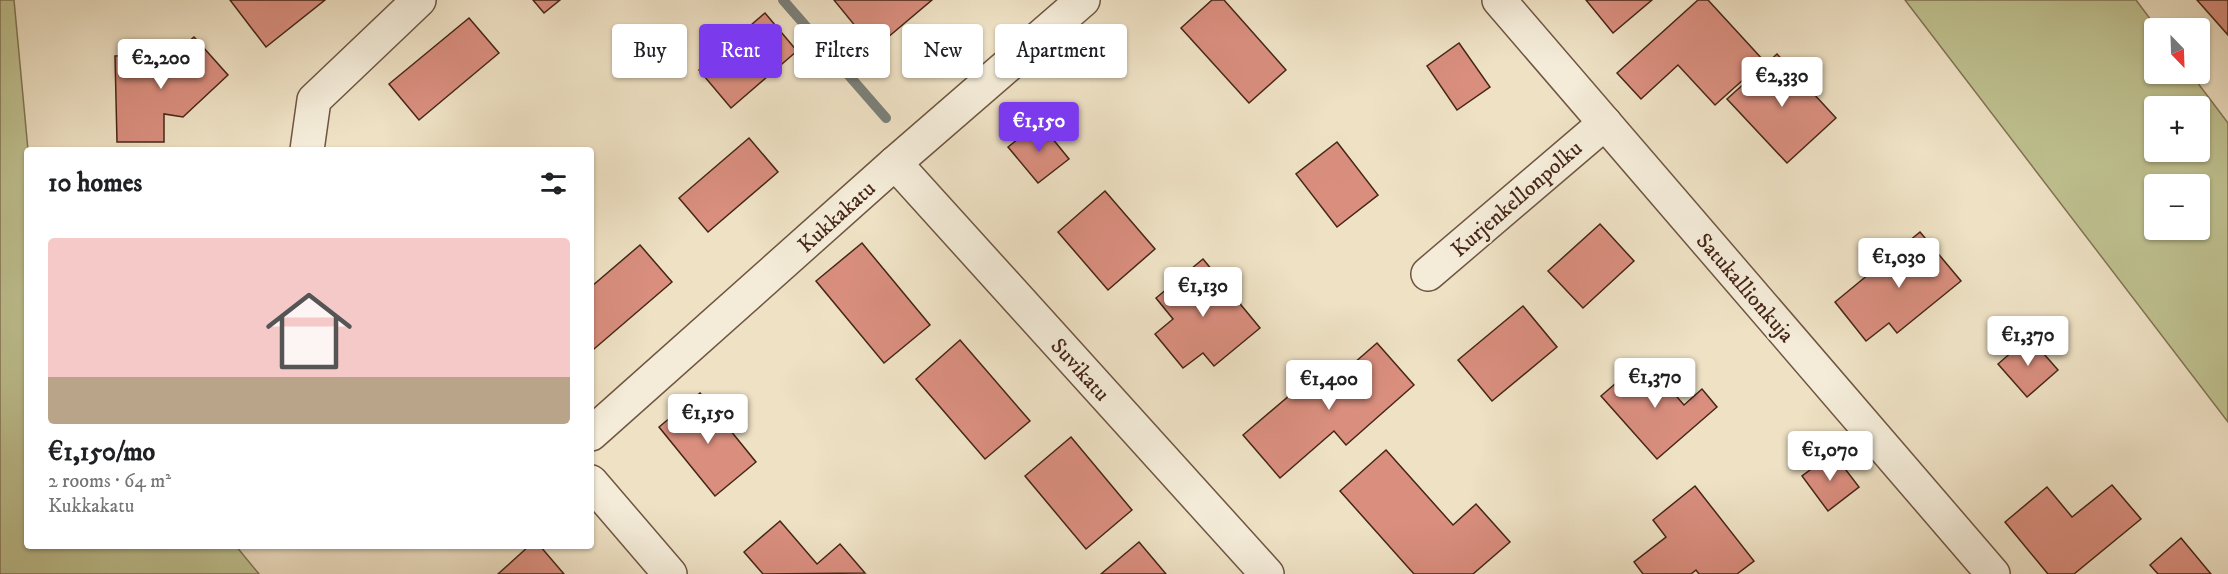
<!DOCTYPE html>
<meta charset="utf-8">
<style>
body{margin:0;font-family:"IM FELL DW Pica",serif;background:#f2f2f2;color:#202124;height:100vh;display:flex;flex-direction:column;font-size:22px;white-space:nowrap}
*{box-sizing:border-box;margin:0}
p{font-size:20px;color:#757577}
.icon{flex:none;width:33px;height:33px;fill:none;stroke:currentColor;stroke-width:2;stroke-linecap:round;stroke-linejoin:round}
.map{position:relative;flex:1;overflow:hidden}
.sheet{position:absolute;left:24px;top:147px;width:570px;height:402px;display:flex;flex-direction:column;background:#fff;border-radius:6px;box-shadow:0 2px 4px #0004}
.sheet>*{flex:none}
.guide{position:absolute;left:612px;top:24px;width:570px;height:54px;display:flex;gap:12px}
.needle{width:39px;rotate:157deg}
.controls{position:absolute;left:2144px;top:18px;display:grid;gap:12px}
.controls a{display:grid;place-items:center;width:66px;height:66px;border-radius:6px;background:#fff;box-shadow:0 2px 4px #0004;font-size:30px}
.price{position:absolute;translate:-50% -51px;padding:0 14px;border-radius:6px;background:#fff;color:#222;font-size:20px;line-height:39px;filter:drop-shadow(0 2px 3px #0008)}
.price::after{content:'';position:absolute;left:50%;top:36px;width:18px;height:14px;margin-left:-9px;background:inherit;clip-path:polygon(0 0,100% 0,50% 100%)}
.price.current{background:#7c3aed;color:#fff}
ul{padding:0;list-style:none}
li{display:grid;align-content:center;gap:12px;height:318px;padding:0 24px}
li+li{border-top:2px solid #e0e0e0}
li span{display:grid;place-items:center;height:186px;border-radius:6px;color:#555}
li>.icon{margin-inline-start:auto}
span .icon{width:108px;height:108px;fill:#fffc;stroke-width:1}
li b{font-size:26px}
h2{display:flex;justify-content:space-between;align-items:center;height:72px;padding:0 24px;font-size:26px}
.chip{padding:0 21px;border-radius:6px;background:#fff;box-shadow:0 2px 4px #0004;font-size:21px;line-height:54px}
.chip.current{background:#7c3aed;color:#fff}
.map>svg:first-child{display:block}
.green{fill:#bfc190;stroke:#827454;stroke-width:1.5;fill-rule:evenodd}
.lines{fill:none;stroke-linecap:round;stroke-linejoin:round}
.stream{stroke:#7a807a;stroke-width:10}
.building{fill:#d98e7e;stroke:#462617;stroke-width:1.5}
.street-casing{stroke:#705542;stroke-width:36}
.street{stroke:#f4ecd9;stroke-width:33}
.labels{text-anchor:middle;stroke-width:4.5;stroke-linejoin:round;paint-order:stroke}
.street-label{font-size:22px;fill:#462617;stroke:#f4ecd9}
</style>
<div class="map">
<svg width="2228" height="574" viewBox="0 0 2228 574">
<rect width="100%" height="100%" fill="#eee1c4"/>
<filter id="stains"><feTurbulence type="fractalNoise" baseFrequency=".00333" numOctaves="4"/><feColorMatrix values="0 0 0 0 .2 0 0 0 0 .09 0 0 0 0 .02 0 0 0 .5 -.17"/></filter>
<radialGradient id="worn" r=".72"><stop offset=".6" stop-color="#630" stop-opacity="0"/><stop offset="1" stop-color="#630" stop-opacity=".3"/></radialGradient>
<g class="green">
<path d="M0,0H14L28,150L27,546H236L259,574H0Z"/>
<path d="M1905,0H2136L2157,28H2154V74H2191L2228,123V422ZM2154,106H2199V152H2154ZM2154,184H2199V230H2154Z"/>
</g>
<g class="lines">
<path class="stream" d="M783,0L886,118"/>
</g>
<g class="building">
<path d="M230,0H325L266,47Z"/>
<path d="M533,0H560L544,13Z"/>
<path d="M834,0H932L874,49Z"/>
<path d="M1212,0H1224L1286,70L1249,103L1181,28Z"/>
<path d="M1586,0H1652L1613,33Z"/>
<path d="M1698,0H1708L1764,61L1715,105L1678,65L1641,99L1617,73Z"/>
<path d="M2197,0H2228V35Z"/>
<path d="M765,13L797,51L731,108L699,70Z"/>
<path d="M469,18L499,53L419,120L389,84Z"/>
<path d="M194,37L228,75L183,117L164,114V142H117L115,56L174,54Z"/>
<path d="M1459,43L1490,87L1457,110L1427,66Z"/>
<path d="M1777,54L1836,118L1787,163L1727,99Z"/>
<path d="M1039,122L1069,159L1038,183L1008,147Z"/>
<path d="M749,138L778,172L708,232L679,198Z"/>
<path d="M1337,142L1378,195L1337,227L1296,174Z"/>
<path d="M1105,191L1155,249L1108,290L1058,232Z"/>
<path d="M1600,224L1634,261L1583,308L1548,271Z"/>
<path d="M1920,232L1961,281L1897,333L1889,323L1866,341L1835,302Z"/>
<path d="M862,243L930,325L884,363L816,281Z"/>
<path d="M640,245L672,282L594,349L591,345V285L592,286Z"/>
<path d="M1203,259L1260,328L1214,366L1203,353L1183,368L1155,334L1173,319L1156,298Z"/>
<path d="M1523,306L1557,347L1492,401L1458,360Z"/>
<path d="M2029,337L2058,370L2027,397L1998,364Z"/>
<path d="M960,340L1030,421L985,459L916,379Z"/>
<path d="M1377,343L1414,385L1346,445L1334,431L1280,478L1243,435L1303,384L1315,397Z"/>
<path d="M1644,359L1684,405L1702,389L1717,407L1657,459L1601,396Z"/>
<path d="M700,393L756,462L715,496L659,427Z"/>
<path d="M1071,437L1132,510L1086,549L1025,476Z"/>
<path d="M1386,450L1453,525L1476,504L1510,542L1473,574H1414L1340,491Z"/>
<path d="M1833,453L1859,487L1828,511L1802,476Z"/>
<path d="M2112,485L2141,519L2074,574H2048L2005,522L2047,487L2072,517Z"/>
<path d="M1695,486L1754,561L1737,574H1699L1696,570L1691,574H1643L1634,562L1666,537L1653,520Z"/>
<path d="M780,521L817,564L840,544L865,573L763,574L744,552Z"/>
<path d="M2181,538L2211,574H2158L2150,565Z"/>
<path d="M1139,542L1166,574H1101Z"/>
<path d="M529,546H540L564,574H498Z"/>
</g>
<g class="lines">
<defs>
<g id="street">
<path d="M1499,0L1993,574"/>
<path d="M307,150L314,100L419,0"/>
<path d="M895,163L1267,574"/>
<path d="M1428,274L1605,123"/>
<path d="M591,434L895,163L1083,0"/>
<path d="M591,482L670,574"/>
</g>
</defs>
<use href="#street" class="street-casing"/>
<use href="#street" class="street"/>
</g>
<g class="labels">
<g class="street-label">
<text transform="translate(1516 198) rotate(-41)" y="8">Kurjenkellonpolku</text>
<text transform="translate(836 216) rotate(-42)" y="8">Kukkakatu</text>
<text transform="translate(1746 287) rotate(49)" y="8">Satukallionkuja</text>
<text transform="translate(1081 369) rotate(48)" y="8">Suvikatu</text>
</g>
</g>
<rect width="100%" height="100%" filter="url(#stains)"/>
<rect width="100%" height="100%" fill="url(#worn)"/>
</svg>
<div class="controls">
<a><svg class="needle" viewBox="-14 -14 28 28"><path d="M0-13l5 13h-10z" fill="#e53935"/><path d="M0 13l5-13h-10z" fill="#757577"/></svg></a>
<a>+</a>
<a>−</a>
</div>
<b class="price" style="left:161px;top:90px">€2,200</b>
<b class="price" style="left:1782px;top:108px">€2,330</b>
<b class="price current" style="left:1039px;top:153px">€1,150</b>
<b class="price" style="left:1899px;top:289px">€1,030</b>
<b class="price" style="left:1203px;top:318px">€1,130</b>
<b class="price" style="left:2028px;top:367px">€1,370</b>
<b class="price" style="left:1655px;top:409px">€1,370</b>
<b class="price" style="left:1329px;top:411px">€1,400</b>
<b class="price" style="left:708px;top:445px">€1,150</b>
<b class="price" style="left:1830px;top:482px">€1,070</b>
<div class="guide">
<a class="chip">Buy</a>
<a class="chip current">Rent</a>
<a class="chip">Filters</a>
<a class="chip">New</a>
<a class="chip">Apartment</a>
</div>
<section class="sheet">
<h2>10 homes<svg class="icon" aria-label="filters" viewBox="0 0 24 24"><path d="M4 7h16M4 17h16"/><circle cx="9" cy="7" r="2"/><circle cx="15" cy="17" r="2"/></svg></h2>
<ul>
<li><span style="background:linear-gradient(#f6c9c9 75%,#b9a48a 0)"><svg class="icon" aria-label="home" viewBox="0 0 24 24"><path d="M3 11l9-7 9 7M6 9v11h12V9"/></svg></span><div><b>€1,150/mo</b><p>2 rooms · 64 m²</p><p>Kukkakatu</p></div></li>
</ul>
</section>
</div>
